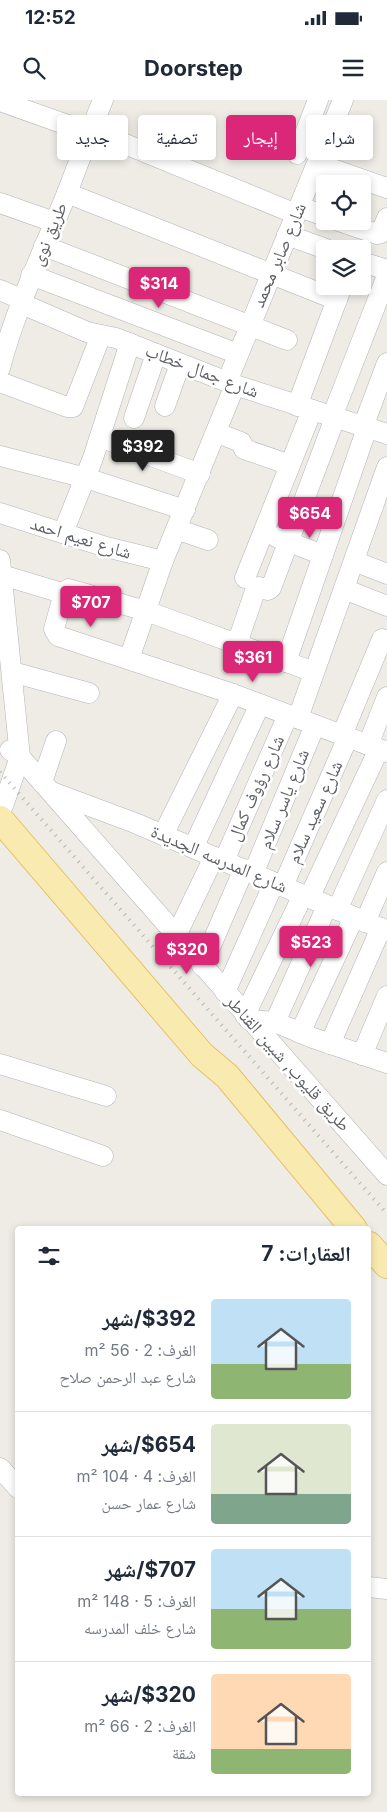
<!DOCTYPE html>
<html lang="ar">
<meta charset="utf-8">
<style>
body{margin:0;font-family:Inter,"Noto Naskh Arabic",sans-serif;background:#f2f2f3;color:#1f2937;direction:rtl;height:100vh;display:flex;flex-direction:column;font-size:19px;white-space:nowrap}
*{box-sizing:border-box;margin:0}
p{font-size:16px;color:#747a83}
.icon{flex:none;width:28px;height:28px;fill:none;stroke:currentColor;stroke-width:2;stroke-linecap:round;stroke-linejoin:round}
.map{position:relative;flex:1;overflow:hidden;direction:ltr}
.panel{position:absolute;left:15px;top:1126px;width:356px;height:570px;display:flex;flex-direction:column;background:#fff;border-radius:5px;box-shadow:0 2px 8px #0003;direction:rtl}
.panel>*{flex:none}
.top-card{position:absolute;left:15px;top:15px;width:358px;height:45px;direction:rtl;display:flex;gap:10px}
.controls{position:absolute;left:316px;top:75px;display:grid;gap:10px}
.controls a{display:grid;place-items:center;width:55px;height:55px;border-radius:5px;background:#fff;box-shadow:0 2px 8px #0003;font-size:25px}
.price{position:absolute;translate:-50% -42px;padding:0 11px;border-radius:5px;background:#db2777;color:#fff;font-size:16px;line-height:32px;filter:drop-shadow(0 1px 2px #0008)}
.price::after{content:'';position:absolute;left:50%;top:30px;width:15px;height:11px;margin-left:-8px;background:inherit;clip-path:polygon(0 0,100% 0,50% 100%)}
.price.on{background:#222;color:#fff}
ul{padding:0;list-style:none}
li{display:flex;align-items:center;gap:15px;height:125px;padding:0 20px}
li+li{border-top:1px solid #e0e1e3}
li span{display:grid;place-items:center;flex:none;width:140px;height:100px;border-radius:5px;color:#555}
li>.icon{margin-inline-start:auto}
span .icon{width:60px;height:60px;fill:#fffc;stroke-width:1}
li b{font-size:21px}
h2{display:flex;justify-content:space-between;align-items:center;height:60px;padding:0 20px;font-size:21px}
.pill{padding:0 18px;border-radius:5px;background:#fff;box-shadow:0 2px 8px #0003;font-size:18px;line-height:45px}
.pill.on{background:#db2777;color:#fff}
.status{display:flex;justify-content:space-between;align-items:center;height:35px;padding:0 25px;background:#fff;direction:ltr}
.status svg{height:14px;fill:currentColor}
header{display:flex;justify-content:space-between;align-items:center;height:65px;padding:0 20px;background:#fff;font-size:22px;font-weight:700}
.map>svg:first-child{display:block}
.lines{fill:none;stroke-linecap:round;stroke-linejoin:round}
.minor-casing{stroke:#b2b5b9;stroke-width:21}
.major-casing{stroke:#e7c065;stroke-width:28}
.minor{stroke:#fff;stroke-width:20}
.major{stroke:#f9ebaf;stroke-width:26}
.rail{stroke:#b3b4b4;stroke-width:4;stroke-dasharray:1 6;stroke-linecap:butt}
.labels{text-anchor:middle;stroke-width:5;stroke-linejoin:round;paint-order:stroke}
.street-label{font-size:18px;fill:#5d6064;stroke:#fff}
</style>
<div class="status"><b>12:52</b><svg viewBox="0 0 49 12"><path d="M0 12V9h3v3zM5 12V6h3v6zM10 12V3h3v9zM15 12V0h3v12zM26 1h20v11H26zM47 4h2v5h-2z"/></svg></div>
<header><svg class="icon" aria-label="menu" viewBox="0 0 24 24"><path d="M4 6h16M4 12h16M4 18h16"/></svg>Doorstep<svg class="icon" aria-label="search" viewBox="0 0 24 24"><circle cx="10" cy="10" r="6"/><path d="M15 15l6 6"/></svg></header>
<div class="map">
<svg width="387" height="1712" viewBox="0 0 387 1712">
<rect width="100%" height="100%" fill="#eeece5"/>
<g class="lines">
<defs>
<g id="minor">
<path d="M0,1L90,33"/>
<path d="M91,30L296,114"/>
<path d="M297,54L318,0"/>
<path d="M318,64L387,88"/>
<path d="M67,93L337,200"/>
<path d="M0,103L54,122"/>
<path d="M300,107L325,116"/>
<path d="M339,121L377,134L381,133L387,118"/>
<path d="M287,135L326,149"/>
<path d="M44,146L287,240"/>
<path d="M362,162L387,170"/>
<path d="M31,175L238,254"/>
<path d="M0,190L21,199"/>
<path d="M20,203L87,232L116,238L235,285L387,334"/>
<path d="M0,268C16,207 43,152 67,93C79,62 90,31 103,0"/>
<path d="M0,282L67,307H73L101,235"/>
<path d="M227,282L343,0"/>
<path d="M165,306L180,264"/>
<path d="M297,306L342,186"/>
<path d="M332,317L387,176"/>
<path d="M134,318L156,254"/>
<path d="M363,327L387,263"/>
<path d="M217,333L241,342L244,349L290,365"/>
<path d="M100,337L200,374"/>
<path d="M0,356L86,378L185,410"/>
<path d="M0,413L106,447L163,461"/>
<path d="M176,429L208,440"/>
<path d="M63,433L93,358L130,243"/>
<path d="M276,437L323,455"/>
<path d="M0,460L20,657L3,706"/>
<path d="M354,461L387,474"/>
<path d="M2,475L62,493L69,489L146,511L314,572"/>
<path d="M245,478L312,310"/>
<path d="M344,489L387,506"/>
<path d="M64,493L54,529L58,536L233,594L387,652"/>
<path d="M237,544L256,488L259,487L268,490L271,488L335,318"/>
<path d="M129,559L163,461L235,285"/>
<path d="M286,562L367,328"/>
<path d="M12,572L89,593"/>
<path d="M298,618L387,367"/>
<path d="M342,635L382,539"/>
<path d="M368,645L387,597"/>
<path d="M10,650L20,657L387,1075"/>
<path d="M42,682L56,641"/>
<path d="M52,692L135,723L387,831"/>
<path d="M163,735L233,594"/>
<path d="M193,748L260,604"/>
<path d="M224,761L288,615"/>
<path d="M253,774L315,625"/>
<path d="M283,786L348,637"/>
<path d="M309,798L379,649"/>
<path d="M337,810L387,700"/>
<path d="M365,822L387,772"/>
<path d="M176,836L214,757"/>
<path d="M202,866L244,769"/>
<path d="M225,892L274,783"/>
<path d="M245,915L303,795"/>
<path d="M249,920L275,922L313,938L387,963"/>
<path d="M275,922L327,806"/>
<path d="M300,933L354,817"/>
<path d="M330,944L381,828"/>
<path d="M362,955L387,896"/>
<path d="M0,964L106,996"/>
<path d="M0,1020L103,1056"/>
<path d="M0,1368L18,1388"/>
<path d="M369,1487L387,1489"/>
</g>
<g id="major">
<path d="M0,719L202,955L227,976L354,1129"/>
<path d="M369,1145L387,1165"/>
</g>
</defs>
<use href="#minor" class="minor-casing"/>
<use href="#major" class="major-casing"/>
<use href="#minor" class="minor"/>
<use href="#major" class="major"/>
<path class="rail" d="M0,672L387,1114"/>
</g>
<g class="labels">
<g class="street-label">
<text transform="translate(49 134) rotate(-67)" y="6">طريق نوى</text>
<text transform="translate(279 155) rotate(-67)" y="6">شارع صابر محمد</text>
<text transform="translate(202 271) rotate(21)" y="6">شارع جمال خطاب</text>
<text transform="translate(81 438) rotate(17)" y="6">شارع نعيم احمد</text>
<text transform="translate(256 688) rotate(-66)" y="6">شارع رؤوف كمال</text>
<text transform="translate(284 699) rotate(-68)" y="6">شارع ياسر سلام</text>
<text transform="translate(315 712) rotate(-66)" y="6">شارع سعيد سلام</text>
<text transform="translate(219 759) rotate(23)" y="6">شارع المدرسه الجديدة</text>
<text transform="translate(288 963) rotate(48)" y="6">طريق قليوب, شبين القناطر</text>
</g>
</g>
</svg>
<div class="controls">
<a><svg class="icon" aria-label="locate" viewBox="0 0 24 24"><circle cx="12" cy="12" r="6"/><path d="M12 2v4M12 18v4M2 12h4M18 12h4"/></svg></a>
<a><svg class="icon" aria-label="layers" viewBox="0 0 24 24"><path d="M12 4l9 5-9 5-9-5zM3 14l9 5 9-5"/></svg></a>
</div>
<b class="price" style="left:159px;top:209px">$314</b>
<b class="price on" style="left:143px;top:372px">$392</b>
<b class="price" style="left:310px;top:439px">$654</b>
<b class="price" style="left:91px;top:528px">$707</b>
<b class="price" style="left:253px;top:583px">$361</b>
<b class="price" style="left:311px;top:868px">$523</b>
<b class="price" style="left:187px;top:875px">$320</b>
<div class="top-card">
<a class="pill">شراء</a>
<a class="pill on">إيجار</a>
<a class="pill">تصفية</a>
<a class="pill">جديد</a>
</div>
<section class="panel">
<h2>العقارات: 7<svg class="icon" aria-label="filters" viewBox="0 0 24 24"><path d="M4 7h16M4 17h16"/><circle cx="9" cy="7" r="2"/><circle cx="15" cy="17" r="2"/></svg></h2>
<ul>
<li><span style="background:linear-gradient(#bfe0f5 65%,#8fb573 0)"><svg class="icon" aria-label="home" viewBox="0 0 24 24"><path d="M3 11l9-7 9 7M6 9v11h12V9"/></svg></span><div><b>$392/شهر</b><p>الغرف: 2 · 56 m²</p><p>شارع عبد الرحمن صلاح</p></div></li>
<li><span style="background:linear-gradient(#dfe7d0 70%,#7fa58c 0)"><svg class="icon" aria-label="home" viewBox="0 0 24 24"><path d="M3 11l9-7 9 7M6 9v11h12V9"/></svg></span><div><b>$654/شهر</b><p>الغرف: 4 · 104 m²</p><p>شارع عمار حسن</p></div></li>
<li><span style="background:linear-gradient(#bfe0f5 60%,#8fb573 0)"><svg class="icon" aria-label="home" viewBox="0 0 24 24"><path d="M3 11l9-7 9 7M6 9v11h12V9"/></svg></span><div><b>$707/شهر</b><p>الغرف: 5 · 148 m²</p><p>شارع خلف المدرسه</p></div></li>
<li><span style="background:linear-gradient(#ffd9b3 75%,#8fb573 0)"><svg class="icon" aria-label="home" viewBox="0 0 24 24"><path d="M3 11l9-7 9 7M6 9v11h12V9"/></svg></span><div><b>$320/شهر</b><p>الغرف: 2 · 66 m²</p><p>شقة</p></div></li>
</ul>
</section>
</div>
